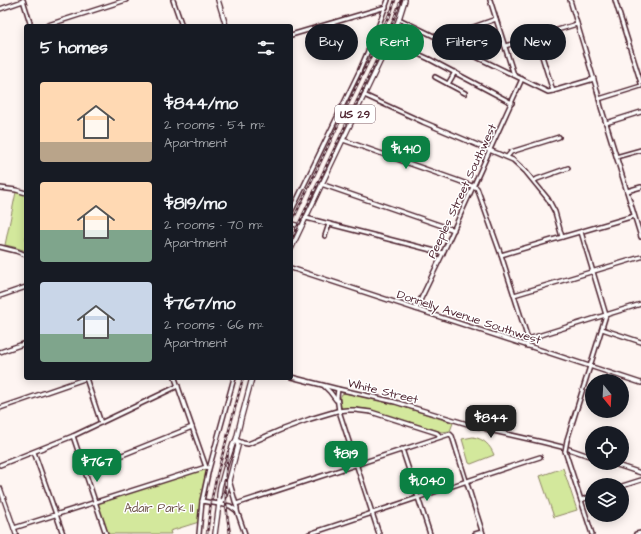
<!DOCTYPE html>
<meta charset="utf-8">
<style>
body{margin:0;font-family:"Architects Daughter",sans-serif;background:#242831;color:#f1f3f6;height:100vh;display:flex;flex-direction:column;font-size:15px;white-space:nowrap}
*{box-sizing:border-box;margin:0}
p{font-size:13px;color:#9ea1a6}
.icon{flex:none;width:22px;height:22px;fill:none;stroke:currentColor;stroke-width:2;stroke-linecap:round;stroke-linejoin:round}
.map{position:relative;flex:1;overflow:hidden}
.sheet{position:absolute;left:24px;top:24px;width:269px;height:356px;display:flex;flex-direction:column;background:#171b24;border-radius:4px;box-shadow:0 2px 10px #0003}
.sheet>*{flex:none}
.guide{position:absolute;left:305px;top:24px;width:276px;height:36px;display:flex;gap:8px}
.needle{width:26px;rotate:162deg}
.buttons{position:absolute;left:585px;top:374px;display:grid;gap:8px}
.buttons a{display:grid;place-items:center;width:44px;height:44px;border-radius:50%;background:#171b24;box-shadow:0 2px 10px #0003;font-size:20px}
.price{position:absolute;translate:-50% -34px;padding:0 9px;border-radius:8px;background:#0b8043;color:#fff;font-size:13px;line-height:26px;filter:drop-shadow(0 1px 2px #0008)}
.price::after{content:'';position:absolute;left:50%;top:24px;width:12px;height:9px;margin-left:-6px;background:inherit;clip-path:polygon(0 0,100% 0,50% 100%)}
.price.selected{background:#222;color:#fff}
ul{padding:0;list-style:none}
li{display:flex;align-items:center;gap:12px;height:100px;padding:0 16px}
li span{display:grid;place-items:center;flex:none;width:112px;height:80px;border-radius:4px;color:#555}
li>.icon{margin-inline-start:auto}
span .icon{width:48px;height:48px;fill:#fffc;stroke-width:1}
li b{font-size:17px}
h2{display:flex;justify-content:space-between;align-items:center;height:48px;padding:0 16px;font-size:17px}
.tag{padding:0 14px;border-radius:18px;background:#171b24;box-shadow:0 2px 10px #0003;font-size:14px;line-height:36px}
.tag.selected{background:#0b8043;color:#fff}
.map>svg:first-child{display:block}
.green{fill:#d3e89c;stroke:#8e8464}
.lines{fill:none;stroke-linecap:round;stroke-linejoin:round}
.minor-casing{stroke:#4a1f2b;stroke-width:6}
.major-casing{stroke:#4a1f2b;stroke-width:6}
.minor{stroke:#fff;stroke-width:3}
.major{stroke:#fff;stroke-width:3.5}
.rail-casing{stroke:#4a1f2b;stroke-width:2.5}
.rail{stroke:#fff;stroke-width:1;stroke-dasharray:3;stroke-linecap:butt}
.minor-bridge-casing{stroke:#4a1f2b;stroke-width:6;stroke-linecap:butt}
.minor-bridge{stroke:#fff;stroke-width:3}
.labels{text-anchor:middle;stroke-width:3;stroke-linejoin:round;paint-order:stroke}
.shield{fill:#fff;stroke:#80626b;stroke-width:1}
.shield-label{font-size:11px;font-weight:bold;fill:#4a1f2b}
.street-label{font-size:12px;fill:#4a1f2b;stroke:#fff}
.park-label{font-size:12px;fill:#6c5147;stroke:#fff}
</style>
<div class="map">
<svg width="641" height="534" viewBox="0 0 641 534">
<rect width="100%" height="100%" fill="#fef5f2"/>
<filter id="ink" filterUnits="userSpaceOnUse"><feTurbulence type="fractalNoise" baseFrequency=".025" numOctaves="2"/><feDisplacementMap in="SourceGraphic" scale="8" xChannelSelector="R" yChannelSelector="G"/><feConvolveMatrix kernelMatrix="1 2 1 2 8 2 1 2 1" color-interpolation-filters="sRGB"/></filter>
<g filter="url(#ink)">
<g class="green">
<path d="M16,192L26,195V251L14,247L5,245Z"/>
<path d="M345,393L395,404L453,423L450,431L442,432L366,409L357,408L341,409L340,398L342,394Z"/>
<path d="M473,437C484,439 490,445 494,455L471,464L469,463L462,439Z"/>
<path d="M206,467L209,469L199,522L170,531L171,534H106L95,502Z"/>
<path d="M563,468L577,510L554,517L540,476Z"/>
</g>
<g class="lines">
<defs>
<g id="minor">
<path d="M23,0L31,26"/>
<path d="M173,0L182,26"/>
<path d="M490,0L514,75"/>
<path d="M570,0L597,90L601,107L641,237"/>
<path d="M615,0L641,83"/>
<path d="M0,9L23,1"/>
<path d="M399,19L548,92L553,91L594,79"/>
<path d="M45,26L126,0"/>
<path d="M291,35L386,7"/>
<path d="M536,37L553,91"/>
<path d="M443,40L448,36L496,19"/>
<path d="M390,41L429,59L512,103"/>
<path d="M505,46L577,24"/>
<path d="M435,77L448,84L455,72"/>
<path d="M448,84L465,93"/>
<path d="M364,95L423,122L513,160L526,172L548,199L555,212L562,237"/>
<path d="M599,99L641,86"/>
<path d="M606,123L641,112"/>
<path d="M343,140L459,181L477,188L501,255L528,339L527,346"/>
<path d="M507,157L511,152L559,137"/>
<path d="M616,157L641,150"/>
<path d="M534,181L537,179L568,168"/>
<path d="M321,184L454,230"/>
<path d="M0,188L16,190L26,193"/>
<path d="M627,191L641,187"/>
<path d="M291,212L359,72L377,30L388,0"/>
<path d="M306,218L443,253"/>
<path d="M325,236L329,224"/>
<path d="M0,247L16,251L26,255"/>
<path d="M501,255L634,216"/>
<path d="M291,268L641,383"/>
<path d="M514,295L641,257"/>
<path d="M0,296L26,287"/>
<path d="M416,309L443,253L522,79"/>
<path d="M602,329L641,342"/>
<path d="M528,339L641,304"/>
<path d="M0,352L26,343"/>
<path d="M291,377L338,389L395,402L454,420L474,426L497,430L501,432"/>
<path d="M86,378L101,423"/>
<path d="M175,378L206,467L208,468"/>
<path d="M324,386L330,392L336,400"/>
<path d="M338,389L337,397L339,411L379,534"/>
<path d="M0,408L87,378"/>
<path d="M486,429L489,430L542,442L566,448L592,457"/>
<path d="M73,436L106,534"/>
<path d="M236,440L243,443L248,444L283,429L310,419L337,411L347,410H355L371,412L437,433L440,436"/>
<path d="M567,440L606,315L581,232"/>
<path d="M402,449L430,534"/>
<path d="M565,451L592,534"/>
<path d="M34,452L63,534"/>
<path d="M611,463L641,473"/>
<path d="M0,465L73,436L178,386"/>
<path d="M85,470L192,427"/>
<path d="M229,480L237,508V511L245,534"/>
<path d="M622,486L641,480"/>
<path d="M581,500L592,496"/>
<path d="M202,501L230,506L237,511"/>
<path d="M236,504L450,434L452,436L483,534"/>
<path d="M14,528L206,467"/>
<path d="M199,534L202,501L209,469L234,378"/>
<path d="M309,534C386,509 462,482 540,457"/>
<path d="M475,534L482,532"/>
<path d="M636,534L641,533"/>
</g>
<g id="major">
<path d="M218,0L226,26"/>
<path d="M291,223L301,227"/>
<path d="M291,249L390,41L399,19L405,0"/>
<path d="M0,488L16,534"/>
<path d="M219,504L224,499L232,469L238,446L236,440"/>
<path d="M215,534L219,504V495L220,487L226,465L233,444L236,440L241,419L252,378"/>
</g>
</defs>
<use href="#minor" class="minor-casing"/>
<use href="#major" class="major-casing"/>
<use href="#minor" class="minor"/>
<use href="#major" class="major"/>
<defs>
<g id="rail">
<path d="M389,18L395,0"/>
<path d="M291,224L370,58L381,34L390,12"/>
<path d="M291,240L385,42L401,0"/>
<path d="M228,452C224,479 225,507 230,534"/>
<path d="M207,534L211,502L217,475L243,378"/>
</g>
</defs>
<use href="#rail" class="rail-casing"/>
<use href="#rail" class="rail"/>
<defs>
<path id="minor-bridge" d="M565,451L567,440"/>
</defs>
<use href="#minor-bridge" class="minor-bridge-casing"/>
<use href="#minor-bridge" class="minor-bridge"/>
</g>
</g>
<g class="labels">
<rect class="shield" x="335" y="105" width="40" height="18" rx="3"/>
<g class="shield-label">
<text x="355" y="118">US 29</text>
</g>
<g class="street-label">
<text transform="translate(462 191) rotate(-65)" y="4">Peeples Street Southwest</text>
<text transform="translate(469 317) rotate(18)" y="4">Donnelly Avenue Southwest</text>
<text transform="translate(383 391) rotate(14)" y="4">White Street</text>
</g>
<g class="park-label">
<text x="159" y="512">Adair Park II</text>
</g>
</g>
</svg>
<div class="buttons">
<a><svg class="needle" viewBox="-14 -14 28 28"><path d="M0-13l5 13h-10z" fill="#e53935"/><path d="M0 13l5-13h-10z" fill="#9ea1a6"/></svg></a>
<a><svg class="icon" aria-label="locate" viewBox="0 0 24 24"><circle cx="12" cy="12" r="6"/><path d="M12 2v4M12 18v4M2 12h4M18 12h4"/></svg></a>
<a><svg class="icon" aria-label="layers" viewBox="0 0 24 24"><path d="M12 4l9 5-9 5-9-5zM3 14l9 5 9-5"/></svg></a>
</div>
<b class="price" style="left:406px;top:170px">$1,410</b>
<b class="price selected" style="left:491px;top:439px">$844</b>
<b class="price" style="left:346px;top:475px">$819</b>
<b class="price" style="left:97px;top:483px">$767</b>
<b class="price" style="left:427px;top:502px">$1,040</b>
<div class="guide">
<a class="tag">Buy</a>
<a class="tag selected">Rent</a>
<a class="tag">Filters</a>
<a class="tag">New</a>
</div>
<section class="sheet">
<h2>5 homes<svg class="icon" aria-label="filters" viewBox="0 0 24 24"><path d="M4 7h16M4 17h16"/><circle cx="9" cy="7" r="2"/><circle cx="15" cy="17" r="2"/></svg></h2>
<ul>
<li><span style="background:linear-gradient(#ffd9b3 75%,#b9a48a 0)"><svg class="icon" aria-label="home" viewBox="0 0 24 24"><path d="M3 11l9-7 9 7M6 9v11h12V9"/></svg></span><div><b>$844/mo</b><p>2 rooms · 54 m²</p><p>Apartment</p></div></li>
<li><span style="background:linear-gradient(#ffd9b3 60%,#7fa58c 0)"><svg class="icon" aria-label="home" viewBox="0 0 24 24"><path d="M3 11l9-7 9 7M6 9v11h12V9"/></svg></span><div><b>$819/mo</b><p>2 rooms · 70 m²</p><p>Apartment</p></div></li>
<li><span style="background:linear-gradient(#c9d6e8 65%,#7fa58c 0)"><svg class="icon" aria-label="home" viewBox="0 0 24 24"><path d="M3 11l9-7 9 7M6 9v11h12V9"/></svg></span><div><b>$767/mo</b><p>2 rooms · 66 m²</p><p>Apartment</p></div></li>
</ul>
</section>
</div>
